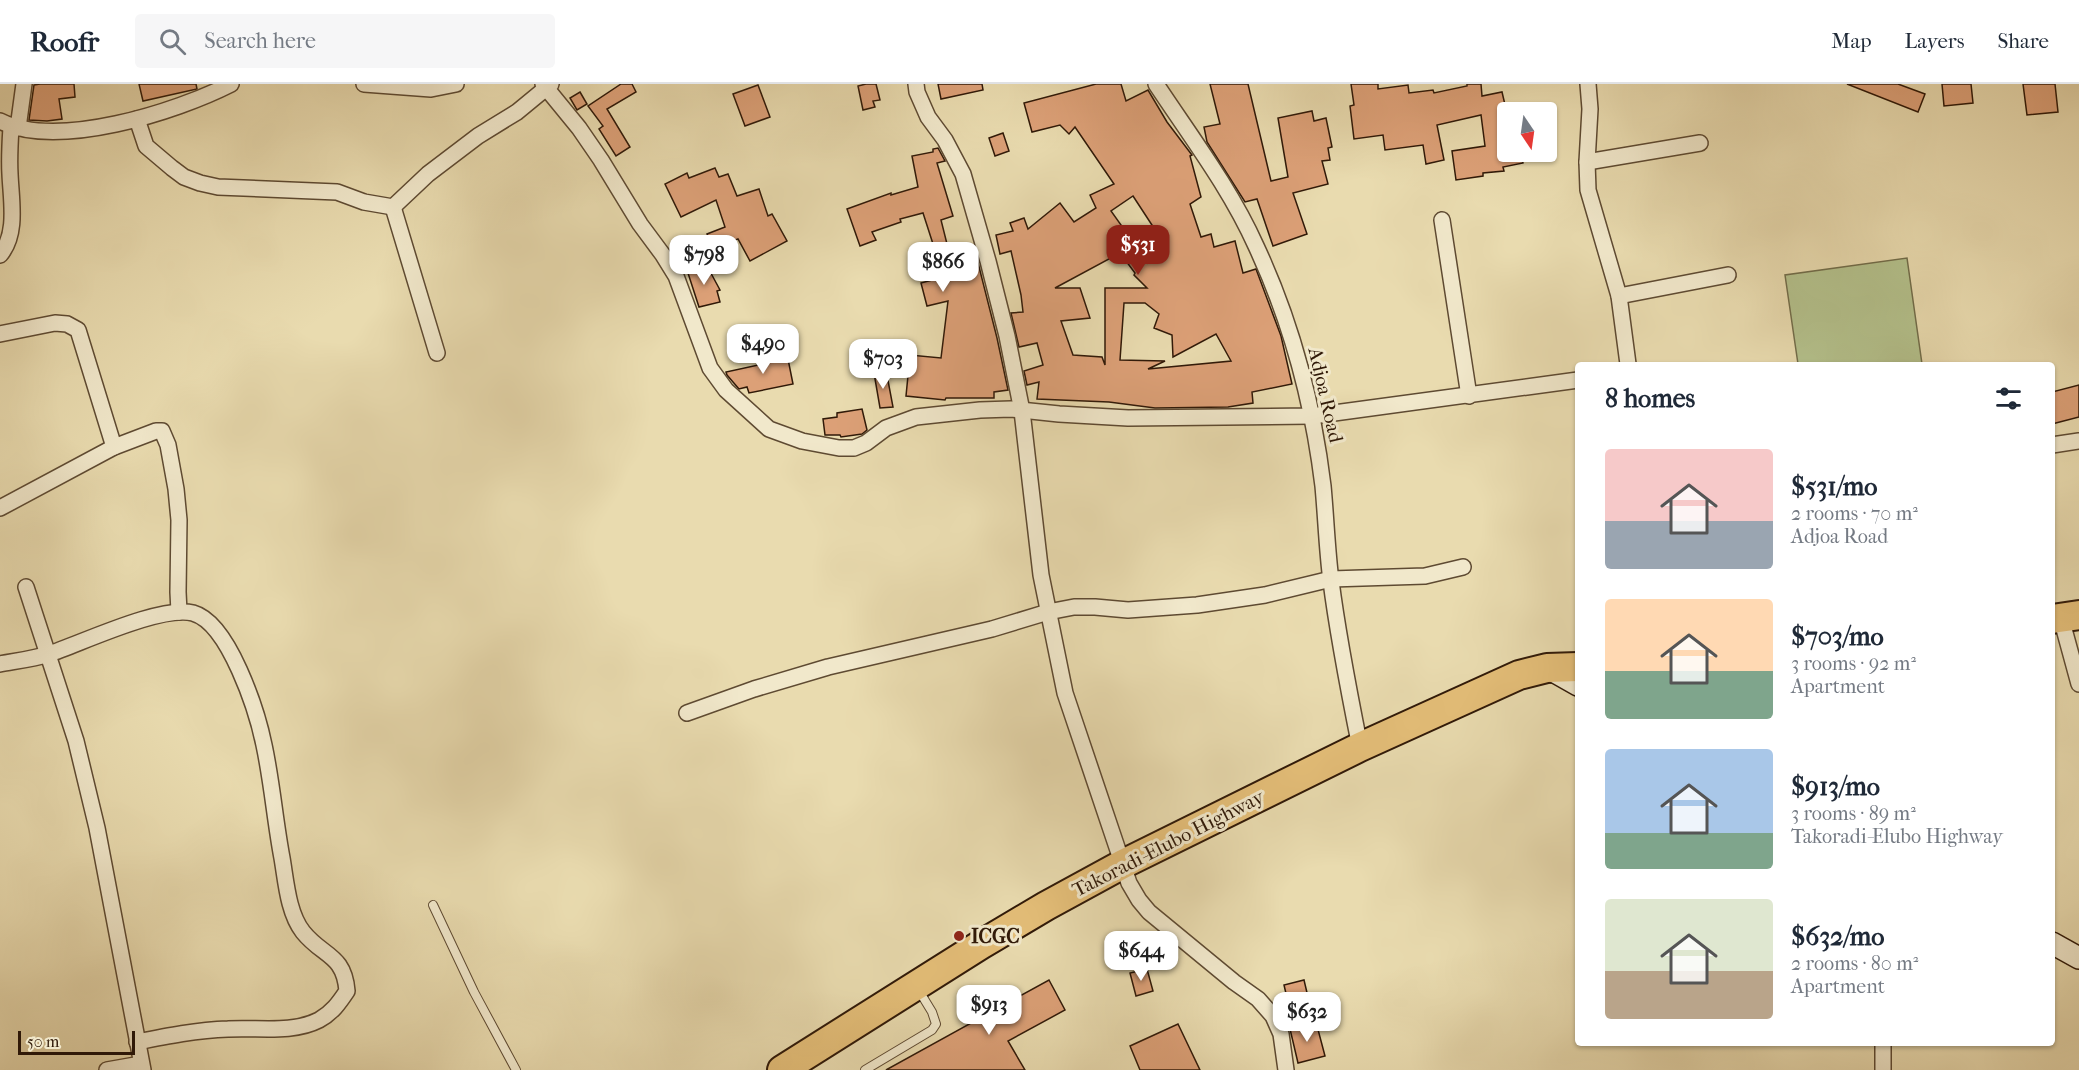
<!DOCTYPE html>
<meta charset="utf-8">
<style>
body{margin:0;font-family:"IM FELL French Canon",serif;background:#f6f6f7;color:#1f2937;height:100vh;display:flex;flex-direction:column;font-size:22px;white-space:nowrap}
*{box-sizing:border-box;margin:0}
p{font-size:20px;color:#747a83}
.icon{flex:none;width:33px;height:33px;fill:none;stroke:currentColor;stroke-width:2;stroke-linecap:round;stroke-linejoin:round}
.map{position:relative;flex:1;overflow:hidden}
.side{position:absolute;left:1575px;top:278px;width:480px;height:684px;display:flex;flex-direction:column;background:#fff;border-radius:6px;box-shadow:0 2px 4px #0004}
.side>*{flex:none}
.needle{width:39px;rotate:167deg}
.controls{position:absolute;left:1497px;top:18px;display:grid;gap:12px}
.controls a{display:grid;place-items:center;width:60px;height:60px;border-radius:6px;background:#fff;box-shadow:0 2px 4px #0004;font-size:30px}
.scale{position:absolute;left:18px;bottom:15px;width:117px;box-sizing:border-box;padding-left:6px;border:3px solid #301908;border-top:0;font-size:16px;line-height:21px;white-space:nowrap;color:#301908;-webkit-text-stroke:4px #f1e8cb;paint-order:stroke}
.price{position:absolute;translate:-50% -51px;padding:0 14px;border-radius:12px;background:#fff;color:#222;font-size:20px;line-height:39px;filter:drop-shadow(0 2px 3px #0008)}
.price::after{content:'';position:absolute;left:50%;top:36px;width:18px;height:14px;margin-left:-9px;background:inherit;clip-path:polygon(0 0,100% 0,50% 100%)}
.price.current{background:#8f2418;color:#fff}
ul{padding:0;list-style:none}
li{display:flex;align-items:center;gap:18px;height:150px;padding:0 30px}
li span{display:grid;place-items:center;flex:none;width:168px;height:120px;border-radius:6px;color:#555}
li>.icon{margin-inline-start:auto}
span .icon{width:72px;height:72px;fill:#fffc;stroke-width:1}
li b{font-size:26px}
h2{display:flex;justify-content:space-between;align-items:center;height:72px;padding:0 30px;font-size:26px}
header{display:flex;align-items:center;gap:36px;box-sizing:border-box;height:84px;padding:0 30px;background:#fff;border-bottom:2px solid #e0e1e3}
header strong{font-size:28px}
nav{display:flex;gap:33px;margin-inline-start:auto;font-size:21px}
.search{width:420px;height:54px;background:#f6f6f7;display:flex;align-items:center;gap:15px;box-sizing:border-box;padding:0 21px;border-radius:6px;color:#747a83;font-size:22px}
.map>svg:first-child{display:block}
.green{fill:#b4c18c;stroke:#726d4a;stroke-width:1.5}
.building{fill:#dca077;stroke:#301908;stroke-width:1.5;fill-rule:evenodd}
.lines{fill:none;stroke-linecap:round;stroke-linejoin:round}
.lane-casing{stroke:#5e4a32;stroke-width:10}
.street-casing{stroke:#5e4a32;stroke-width:18}
.secondary-casing{stroke:#301908;stroke-width:24}
.highway-casing{stroke:#301908;stroke-width:32}
.lane{stroke:#f1e8cb;stroke-width:8}
.street{stroke:#f1e8cb;stroke-width:15}
.secondary{stroke:#f1e8cb;stroke-width:21}
.highway{stroke:#e4be78;stroke-width:28}
.poi-dot{fill:#8f2418;stroke:#f1e8cb;stroke-width:2}
.labels{text-anchor:middle;stroke-width:6;stroke-linejoin:round;paint-order:stroke}
.street-label{font-size:20px;fill:#301908;stroke:#f1e8cb}
.poi-label{font-size:20px;font-weight:bold;fill:#301908;stroke:#f1e8cb;text-anchor:start}
</style>
<header>
<strong>Roofr</strong>
<div class="search"><svg class="icon" aria-label="search" viewBox="0 0 24 24"><circle cx="10" cy="10" r="6"/><path d="M15 15l6 6"/></svg>Search here</div>
<nav><a>Map</a><a>Layers</a><a>Share</a></nav>
</header>
<div class="map">
<svg width="2079" height="986" viewBox="0 0 2079 986">
<rect width="100%" height="100%" fill="#e9dbaf"/>
<filter id="stains"><feTurbulence type="fractalNoise" baseFrequency=".00333" numOctaves="4"/><feColorMatrix values="0 0 0 0 .2 0 0 0 0 .09 0 0 0 0 .02 0 0 0 .5 -.17"/></filter>
<radialGradient id="worn" r=".72"><stop offset=".6" stop-color="#630" stop-opacity="0"/><stop offset="1" stop-color="#630" stop-opacity=".3"/></radialGradient>
<path class="green" d="M1907,174L1922,280H1798L1785,191Z"/>
<g class="building">
<path d="M40,0H74L75,13L59,15L62,35L47,37L29,36L34,1Z"/>
<path d="M139,0H196L197,5L143,17Z"/>
<path d="M621,0H632L636,8L607,25L630,63L616,72L599,45L603,42L588,22Z"/>
<path d="M866,0H876L880,16L873,17L875,23L863,26L858,2Z"/>
<path d="M938,0H982L983,6L941,15Z"/>
<path d="M1096,0H1121L1126,17L1148,6L1167,38L1192,71L1190,72L1201,113L1190,120L1201,153L1211,150L1214,163L1235,157L1243,189L1256,185L1281,252L1292,300L1252,308L1253,319L1228,323L1155,324L1109,318L1037,315L1039,298L1027,301L1024,287L1043,281L1037,259L1019,263L1011,229L1023,228L1021,211L1011,167L1000,170L996,151L1013,147L1010,139L1024,134L1028,145L1060,119L1074,138L1096,124L1090,111L1114,100L1075,43L1069,50L1060,41L1032,48L1024,19ZM1133,112L1165,161L1148,179L1111,127ZM1120,169L1135,189L1134,191L1147,204H1105V281L1102,273L1073,271L1061,237L1090,234L1080,204H1055ZM1124,219H1145L1159,230L1154,244L1172,251L1173,273L1216,250L1231,277L1148,285L1165,277L1120,276Z"/>
<path d="M1210,0H1248L1271,97L1288,93L1278,34L1312,27L1314,37L1326,34L1332,63L1328,64L1330,76L1322,77L1328,100L1293,109L1307,150L1273,162L1257,115L1245,118L1207,58L1204,43L1220,40Z"/>
<path d="M1351,0H1378V5L1408,1L1409,9L1433,6L1434,9L1467,2V0H1481L1482,12L1502,8L1506,25H1508V38L1498,40L1501,68H1521L1523,79L1503,83L1504,87L1483,89V92L1456,96L1452,67L1485,62L1481,31L1437,41L1444,76L1426,80L1423,61L1385,66L1383,51L1354,55L1350,22L1354,21Z"/>
<path d="M1847,0H1898L1925,10L1918,28Z"/>
<path d="M1942,0H1971L1973,19L1944,22Z"/>
<path d="M2023,0H2055L2058,28L2027,31Z"/>
<path d="M758,1L770,33L745,42L733,10Z"/>
<path d="M580,8L587,20L577,26L570,14Z"/>
<path d="M1003,49L1009,67L995,72L989,54Z"/>
<path d="M938,64L945,77L937,79L953,132L941,136L950,172L975,167L997,254L1008,306L994,308V314H946L945,316L906,312L910,271L941,274L948,217L927,222L921,199L936,195L927,161L933,160L923,129L900,135L901,138L872,148L876,156L860,162L847,125L891,109V111L918,103L912,72L933,68V65Z"/>
<path d="M715,84L719,93L728,90L737,112L759,105L768,132L772,130L787,157L750,177L738,155L713,165L707,150L725,143L716,116L681,133L665,100L687,89L689,94Z"/>
<path d="M706,180L720,206L717,207L720,218L699,223L687,186Z"/>
<path d="M779,268L780,277L788,275L793,300L749,309L747,303L739,305L727,291L726,288L768,279L767,270Z"/>
<path d="M886,286L893,323L880,324L874,289Z"/>
<path d="M2079,301V333L2052,340V308Z"/>
<path d="M862,325L867,346L862,350L841,353L840,351H825L823,335L837,333V329Z"/>
<path d="M1147,885L1153,907L1136,912L1130,889Z"/>
<path d="M1049,896L1065,926L1008,957L1025,986H886Z"/>
<path d="M1304,896L1308,913L1288,918L1284,901Z"/>
<path d="M1316,938L1325,972L1298,979L1290,945Z"/>
<path d="M1178,940L1200,986H1140L1130,962Z"/>
</g>
<g class="lines">
<defs>
<g id="lane">
<path d="M433,821L474,908L516,986"/>
<path d="M865,986L932,946L936,940L932,928L918,905"/>
</g>
<g id="street">
<path d="M364,0L431,5L456,0"/>
<path d="M543,0L579,44L601,76L640,140L663,171L676,192L710,284L726,306L769,345L802,357L839,364H854L866,359L886,344L916,333L980,326L1011,325L1059,330L1128,334L1312,332L1578,296"/>
<path d="M916,0L917,8L928,33L945,56L963,90L988,177L1007,252L1022,327L1041,491L1065,609L1129,799L1139,816L1149,828L1234,898L1258,915L1273,932L1281,950L1286,986"/>
<path d="M1156,0C1191,53 1230,104 1256,162C1291,237 1313,320 1323,402C1326,434 1327,466 1331,497C1338,553 1349,608 1360,663"/>
<path d="M1588,0L1590,25L1587,78L1588,106L1619,212L1628,280"/>
<path d="M137,35L146,62L172,84L184,93L200,99L218,103L337,108L364,118L393,123L428,90L478,52L517,28L551,0"/>
<path d="M0,37C57,66 176,28 231,0"/>
<path d="M18,44L24,0"/>
<path d="M1587,78L1700,59"/>
<path d="M393,123L437,269"/>
<path d="M1442,136L1469,312"/>
<path d="M0,171C18,150 11,116 10,90C9,74 10,59 11,43"/>
<path d="M1619,212L1728,191"/>
<path d="M0,250L55,239L67,240L78,246L114,363"/>
<path d="M2052,361L2079,357"/>
<path d="M0,424L114,363L156,347H162L168,361L176,405L179,436L178,508L179,528"/>
<path d="M26,503L76,657L97,744L143,986"/>
<path d="M2061,534L2079,600"/>
<path d="M0,580C16,577 33,575 49,570C82,559 161,521 193,529C229,539 257,627 264,661C272,698 275,737 282,774C286,797 288,829 303,848C323,873 344,870 347,907C339,919 332,929 319,936C292,950 257,943 228,945C197,946 167,952 137,958"/>
<path d="M687,629L754,605L828,583L992,545L1048,528L1074,523H1095L1128,526L1197,521L1265,511L1331,495L1425,492L1463,483"/>
<path d="M107,986L141,980"/>
<path d="M1883,986V958"/>
</g>
<g id="secondary">
<path d="M1548,584L1578,601"/>
<path d="M2052,859L2079,874"/>
</g>
<g id="highway">
<path d="M2052,535L2079,531"/>
<path d="M782,986L982,860L1046,822L1123,780L1360,663L1519,591L1547,584L1578,583"/>
</g>
</defs>
<use href="#lane" class="lane-casing"/>
<use href="#street" class="street-casing"/>
<use href="#secondary" class="secondary-casing"/>
<use href="#highway" class="highway-casing"/>
<use href="#lane" class="lane"/>
<use href="#street" class="street"/>
<use href="#secondary" class="secondary"/>
<use href="#highway" class="highway"/>
</g>
<circle class="poi-dot" cx="959" cy="852" r="6"/>
<g class="labels">
<g class="street-label">
<text transform="translate(1326 311) rotate(77)" y="7">Adjoa Road</text>
<text transform="translate(1168 759) rotate(-27)" y="7">Takoradi-Elubo Highway</text>
</g>
<g class="poi-label">
<text x="971" y="859">ICGC</text>
</g>
</g>
<rect width="100%" height="100%" filter="url(#stains)"/>
<rect width="100%" height="100%" fill="url(#worn)"/>
</svg>
<div class="controls">
<a><svg class="needle" viewBox="-14 -14 28 28"><path d="M0-13l5 13h-10z" fill="#e53935"/><path d="M0 13l5-13h-10z" fill="#747a83"/></svg></a>
</div>
<div class="scale">50 m</div>
<b class="price current" style="left:1138px;top:192px">$531</b>
<b class="price" style="left:704px;top:202px">$798</b>
<b class="price" style="left:943px;top:209px">$866</b>
<b class="price" style="left:763px;top:291px">$490</b>
<b class="price" style="left:883px;top:306px">$703</b>
<b class="price" style="left:1141px;top:898px">$644</b>
<b class="price" style="left:989px;top:952px">$913</b>
<b class="price" style="left:1307px;top:959px">$632</b>
<section class="side">
<h2>8 homes<svg class="icon" aria-label="filters" viewBox="0 0 24 24"><path d="M4 7h16M4 17h16"/><circle cx="9" cy="7" r="2"/><circle cx="15" cy="17" r="2"/></svg></h2>
<ul>
<li><span style="background:linear-gradient(#f6c9c9 60%,#9aa5b1 0)"><svg class="icon" aria-label="home" viewBox="0 0 24 24"><path d="M3 11l9-7 9 7M6 9v11h12V9"/></svg></span><div><b>$531/mo</b><p>2 rooms · 70 m²</p><p>Adjoa Road</p></div></li>
<li><span style="background:linear-gradient(#ffd9b3 60%,#7fa58c 0)"><svg class="icon" aria-label="home" viewBox="0 0 24 24"><path d="M3 11l9-7 9 7M6 9v11h12V9"/></svg></span><div><b>$703/mo</b><p>3 rooms · 92 m²</p><p>Apartment</p></div></li>
<li><span style="background:linear-gradient(#a9c7e8 70%,#7fa58c 0)"><svg class="icon" aria-label="home" viewBox="0 0 24 24"><path d="M3 11l9-7 9 7M6 9v11h12V9"/></svg></span><div><b>$913/mo</b><p>3 rooms · 89 m²</p><p>Takoradi-Elubo Highway</p></div></li>
<li><span style="background:linear-gradient(#dfe7d0 60%,#b9a48a 0)"><svg class="icon" aria-label="home" viewBox="0 0 24 24"><path d="M3 11l9-7 9 7M6 9v11h12V9"/></svg></span><div><b>$632/mo</b><p>2 rooms · 80 m²</p><p>Apartment</p></div></li>
</ul>
</section>
</div>
